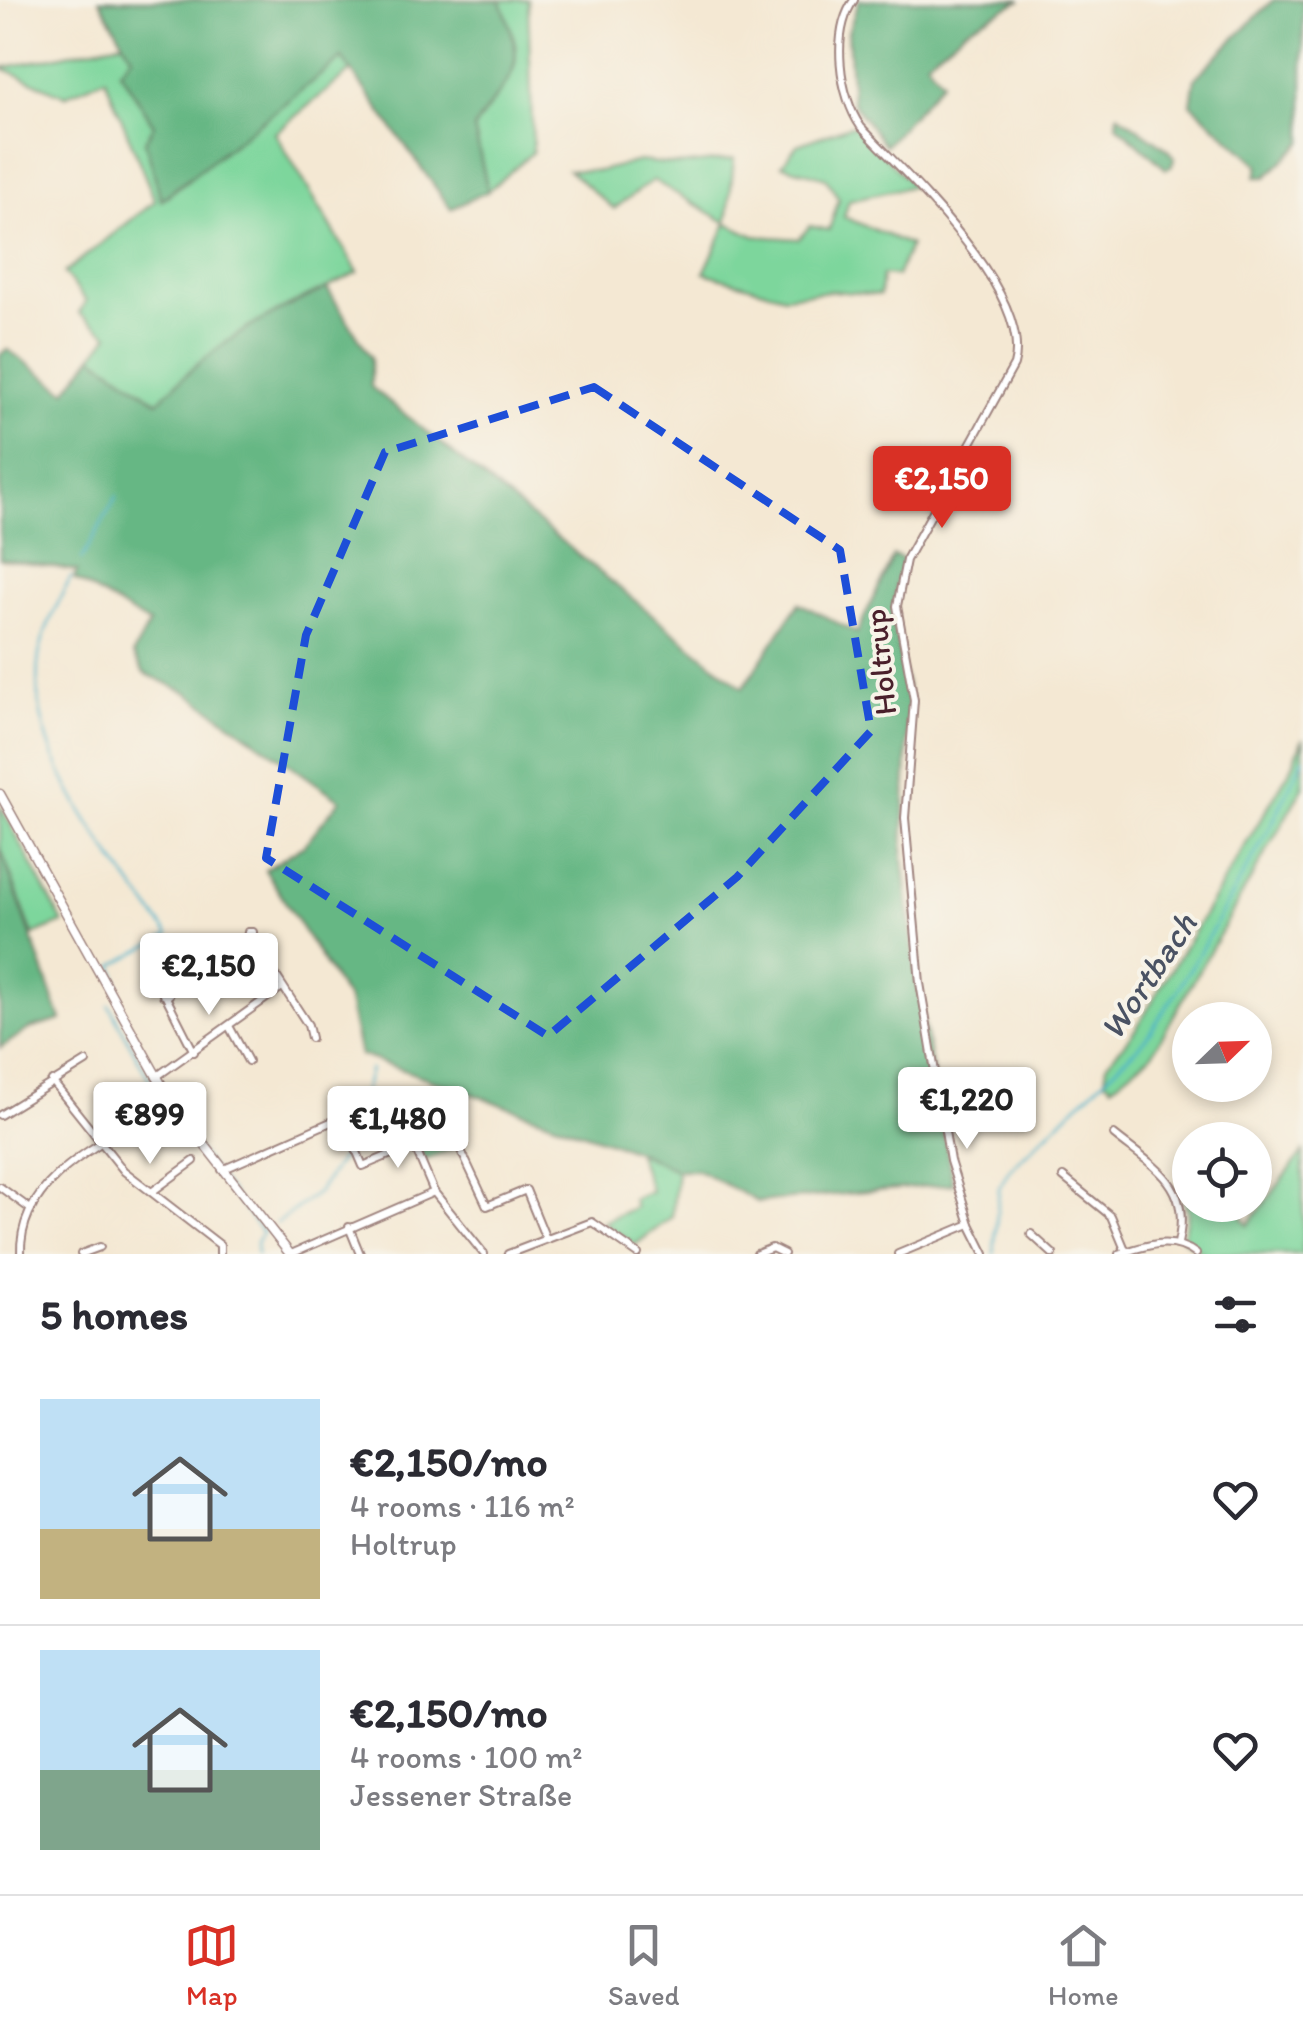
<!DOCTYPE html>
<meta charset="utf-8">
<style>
body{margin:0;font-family:Itim,sans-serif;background:#f2f2f3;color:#2b2b33;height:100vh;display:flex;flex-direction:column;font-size:38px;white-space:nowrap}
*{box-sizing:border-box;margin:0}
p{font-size:32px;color:#7c7c81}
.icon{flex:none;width:55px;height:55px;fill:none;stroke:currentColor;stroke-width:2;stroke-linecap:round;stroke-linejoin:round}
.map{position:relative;height:1254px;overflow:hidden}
.drawer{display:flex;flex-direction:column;background:#fff;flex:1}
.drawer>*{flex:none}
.needle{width:65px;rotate:67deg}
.tools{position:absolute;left:1172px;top:1002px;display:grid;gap:20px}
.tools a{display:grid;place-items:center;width:100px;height:100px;border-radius:50%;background:#fff;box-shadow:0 5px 15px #0003;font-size:50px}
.price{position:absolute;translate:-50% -85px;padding:0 22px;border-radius:10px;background:#fff;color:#222;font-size:32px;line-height:65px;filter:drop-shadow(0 2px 5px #0008)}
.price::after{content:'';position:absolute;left:50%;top:60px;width:30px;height:22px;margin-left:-15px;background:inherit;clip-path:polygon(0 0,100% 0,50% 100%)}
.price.current{background:#d93025;color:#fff}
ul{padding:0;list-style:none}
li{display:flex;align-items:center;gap:30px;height:250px;padding:0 40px}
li+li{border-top:2px solid #e1e1e2}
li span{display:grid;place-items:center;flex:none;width:280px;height:200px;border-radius:0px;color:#555}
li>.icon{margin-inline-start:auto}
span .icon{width:120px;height:120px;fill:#fffc;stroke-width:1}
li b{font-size:42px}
h2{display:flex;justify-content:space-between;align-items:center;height:120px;padding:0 40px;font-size:42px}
.tabs{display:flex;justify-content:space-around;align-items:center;height:140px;border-top:2px solid #e1e1e2;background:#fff;font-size:28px;color:#7c7c81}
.tabs a{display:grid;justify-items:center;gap:5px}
.tabs .current{color:#d93025}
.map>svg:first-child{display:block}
.green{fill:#7dd69c;stroke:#647a64;stroke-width:2.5}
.forest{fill:#66b784;stroke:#586b58;stroke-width:2.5}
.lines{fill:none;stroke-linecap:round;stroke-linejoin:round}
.stream{stroke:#4bb2ca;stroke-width:2.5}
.street-casing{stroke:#9f847f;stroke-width:10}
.secondary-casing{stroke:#9f847f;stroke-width:11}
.street{stroke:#fff;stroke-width:6}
.secondary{stroke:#fff;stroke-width:8}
.marked{fill:none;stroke:#1d4ed8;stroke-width:8;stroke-dasharray:20 12;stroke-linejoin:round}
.labels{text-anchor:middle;stroke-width:8;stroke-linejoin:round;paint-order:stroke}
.street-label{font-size:32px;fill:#4a1f2b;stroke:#f7f3e8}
.water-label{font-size:35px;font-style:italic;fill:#4a5263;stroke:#f7f3e8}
</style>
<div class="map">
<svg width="1303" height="1254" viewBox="0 0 1303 1254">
<rect width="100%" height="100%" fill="#f7f3e8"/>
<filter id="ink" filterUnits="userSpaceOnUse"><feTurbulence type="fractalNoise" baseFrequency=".01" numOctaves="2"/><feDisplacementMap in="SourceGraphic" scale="20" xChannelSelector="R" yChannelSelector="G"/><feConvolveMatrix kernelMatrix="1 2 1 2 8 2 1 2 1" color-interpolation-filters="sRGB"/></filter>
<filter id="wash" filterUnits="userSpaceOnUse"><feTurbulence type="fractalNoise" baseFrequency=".0048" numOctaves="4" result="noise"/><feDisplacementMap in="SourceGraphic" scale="40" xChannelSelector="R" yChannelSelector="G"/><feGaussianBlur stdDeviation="2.25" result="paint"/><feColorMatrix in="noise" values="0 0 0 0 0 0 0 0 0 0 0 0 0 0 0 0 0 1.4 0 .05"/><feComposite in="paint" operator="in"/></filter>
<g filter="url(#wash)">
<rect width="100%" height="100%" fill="#f4e8d3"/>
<g class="green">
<path d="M500,0H528L533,152L488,191L474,128C515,68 530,71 500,0Z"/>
<path d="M123,42L132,56L120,71L154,125L162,200L343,57L352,70L275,133L358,272C273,315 226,331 158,402L93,356L109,335L79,313L86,301L64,273L155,201L105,78L65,96L2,68Z"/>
<path d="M849,126L857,127L913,186L849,200L844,217L910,245L897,276L882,275L880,295L832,291L784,296L704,273L727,223L653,180L614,209L568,170L599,171L639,161L679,165L734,159L727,223L754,236L799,239L810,226L829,230L839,199L826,178L782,165L797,145Z"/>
<path d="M1303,738V787L1152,1054L1112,1086L1105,1080L1107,1064L1135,1030L1293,765Z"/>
<path d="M0,805L63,923L33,935L0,847Z"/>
<path d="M450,1135L455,1147L425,1160L419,1148Z"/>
<path d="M636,1151L677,1170L672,1217L635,1245L603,1222L635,1207L632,1199L651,1191Z"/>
<path d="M1303,1152V1254H1204L1182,1238L1188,1213L1184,1200L1190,1197V1205H1234L1248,1225Z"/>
</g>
<g class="forest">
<path d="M99,0H500C530,72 514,68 474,128L488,191L451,209L342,58L161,200L145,141L154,125L120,71L132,56Z"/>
<path d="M859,0H1021L968,28L926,61L942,81L885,146L852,102L848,32Z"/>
<path d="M1273,0H1303V142L1266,177H1256L1259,165L1191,104L1195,78Z"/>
<path d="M1118,114L1170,151L1175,158L1171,167L1166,169L1117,125Z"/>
<path d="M327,288L371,357V387L743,688L799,603L857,633L893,556L904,559L896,584L894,629L909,699L903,857L917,984L953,1184L758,1202L698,1170H677L636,1151L360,1055L348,1001L265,870L304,845L340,800L188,693L144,673L133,654L149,624L74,579L77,571L0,559V355L7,349L66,391L93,356L158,402C214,344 254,321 327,288Z"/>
<path d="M0,847L61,1020L29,1029L0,1048Z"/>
</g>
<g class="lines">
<g class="stream">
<path d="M81,560L117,496"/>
<path d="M71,577C59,602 44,628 39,655C23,756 115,859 169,935L114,965L118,991"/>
<path d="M109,1005L155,1090"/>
<path d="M169,1114L262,1232"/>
<path d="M353,1132L370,1069"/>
<path d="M277,1223L318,1192L350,1145"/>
<path d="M257,1254L256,1242L264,1230"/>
<path d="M994,1254L999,1188L1009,1170L1144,1041L1178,990L1270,828L1303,759"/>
</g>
</g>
</g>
<g filter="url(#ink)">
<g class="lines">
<defs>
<g id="street">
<path d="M854,0C831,32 839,96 861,127C907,176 1034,293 1014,365L906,560L897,606L914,700L905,818L920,983L950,1161L970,1224L985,1254"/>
<path d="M253,932V938H247L248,932Z"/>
<path d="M252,939L308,1025L311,1038"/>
<path d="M168,989L169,995H163L162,990Z"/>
<path d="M166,997L194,1052"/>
<path d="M229,1026L248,1061"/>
<path d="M156,1077L282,987"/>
<path d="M52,1081L124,1171L220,1245V1254"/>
<path d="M0,1115L86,1062"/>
<path d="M1114,1135C1155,1168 1192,1184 1178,1243"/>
<path d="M414,1145L434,1192"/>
<path d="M222,1170L342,1117L363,1166L451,1129L487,1206L526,1190L546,1239"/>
<path d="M1063,1177L1111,1216L1126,1252"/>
<path d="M0,1187L29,1208"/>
<path d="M153,1191L194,1161"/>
<path d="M349,1227L360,1254"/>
<path d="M1031,1234L1053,1254"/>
<path d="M21,1254C18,1174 114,1138 171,1102"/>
<path d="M81,1254L100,1247"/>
<path d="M291,1254L434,1192L484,1254"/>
<path d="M508,1254L592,1222L638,1254"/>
<path d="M757,1254L772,1248L784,1254"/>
<path d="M898,1254L970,1224"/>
<path d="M1119,1254C1147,1245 1172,1236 1196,1254"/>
</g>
<path id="secondary" d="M0,794L171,1102L290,1254"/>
</defs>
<use href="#street" class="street-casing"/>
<use href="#secondary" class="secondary-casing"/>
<use href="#street" class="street"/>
<use href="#secondary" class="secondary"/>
</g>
</g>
<path class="marked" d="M594,387L840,550L871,731L737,877L548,1036L266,858L306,635L385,452Z"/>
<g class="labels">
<g class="street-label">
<text transform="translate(880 662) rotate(-96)" y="11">Holtrup</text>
</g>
<g class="water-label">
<text transform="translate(1148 976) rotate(-56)" y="12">Wortbach</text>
</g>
</g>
</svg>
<div class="tools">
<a><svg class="needle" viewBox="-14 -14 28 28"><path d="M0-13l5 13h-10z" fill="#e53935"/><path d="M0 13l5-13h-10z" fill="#7c7c81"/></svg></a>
<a><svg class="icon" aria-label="locate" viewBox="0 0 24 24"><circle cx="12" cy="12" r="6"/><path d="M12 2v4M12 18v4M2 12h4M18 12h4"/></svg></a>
</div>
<b class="price current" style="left:942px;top:531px">€2,150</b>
<b class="price" style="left:209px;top:1018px">€2,150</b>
<b class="price" style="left:967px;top:1152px">€1,220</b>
<b class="price" style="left:150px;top:1167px">€899</b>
<b class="price" style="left:398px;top:1171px">€1,480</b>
</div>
<section class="drawer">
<h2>5 homes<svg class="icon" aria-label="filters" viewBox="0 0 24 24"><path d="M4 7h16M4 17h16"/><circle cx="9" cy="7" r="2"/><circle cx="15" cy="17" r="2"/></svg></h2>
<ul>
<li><span style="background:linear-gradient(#bfe0f5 65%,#c2b280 0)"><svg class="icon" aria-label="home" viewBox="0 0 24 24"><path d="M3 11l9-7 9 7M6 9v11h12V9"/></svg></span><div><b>€2,150/mo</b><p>4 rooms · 116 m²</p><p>Holtrup</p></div><svg class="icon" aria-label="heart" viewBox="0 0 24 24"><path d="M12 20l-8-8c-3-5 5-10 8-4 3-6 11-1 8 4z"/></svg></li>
<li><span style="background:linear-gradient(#bfe0f5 60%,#7fa58c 0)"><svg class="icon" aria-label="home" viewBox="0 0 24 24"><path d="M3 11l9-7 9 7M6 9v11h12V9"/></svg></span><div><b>€2,150/mo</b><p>4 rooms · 100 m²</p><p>Jessener Straße</p></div><svg class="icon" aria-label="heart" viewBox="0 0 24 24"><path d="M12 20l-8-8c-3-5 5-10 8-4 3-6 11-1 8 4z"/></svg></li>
</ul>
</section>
<nav class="tabs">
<a class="current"><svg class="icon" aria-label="map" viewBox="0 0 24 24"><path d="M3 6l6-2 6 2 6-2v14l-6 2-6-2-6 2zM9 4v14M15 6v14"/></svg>Map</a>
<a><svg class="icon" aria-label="saved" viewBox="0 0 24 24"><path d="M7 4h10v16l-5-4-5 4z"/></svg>Saved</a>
<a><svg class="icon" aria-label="home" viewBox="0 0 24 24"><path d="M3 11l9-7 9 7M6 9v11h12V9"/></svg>Home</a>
</nav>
